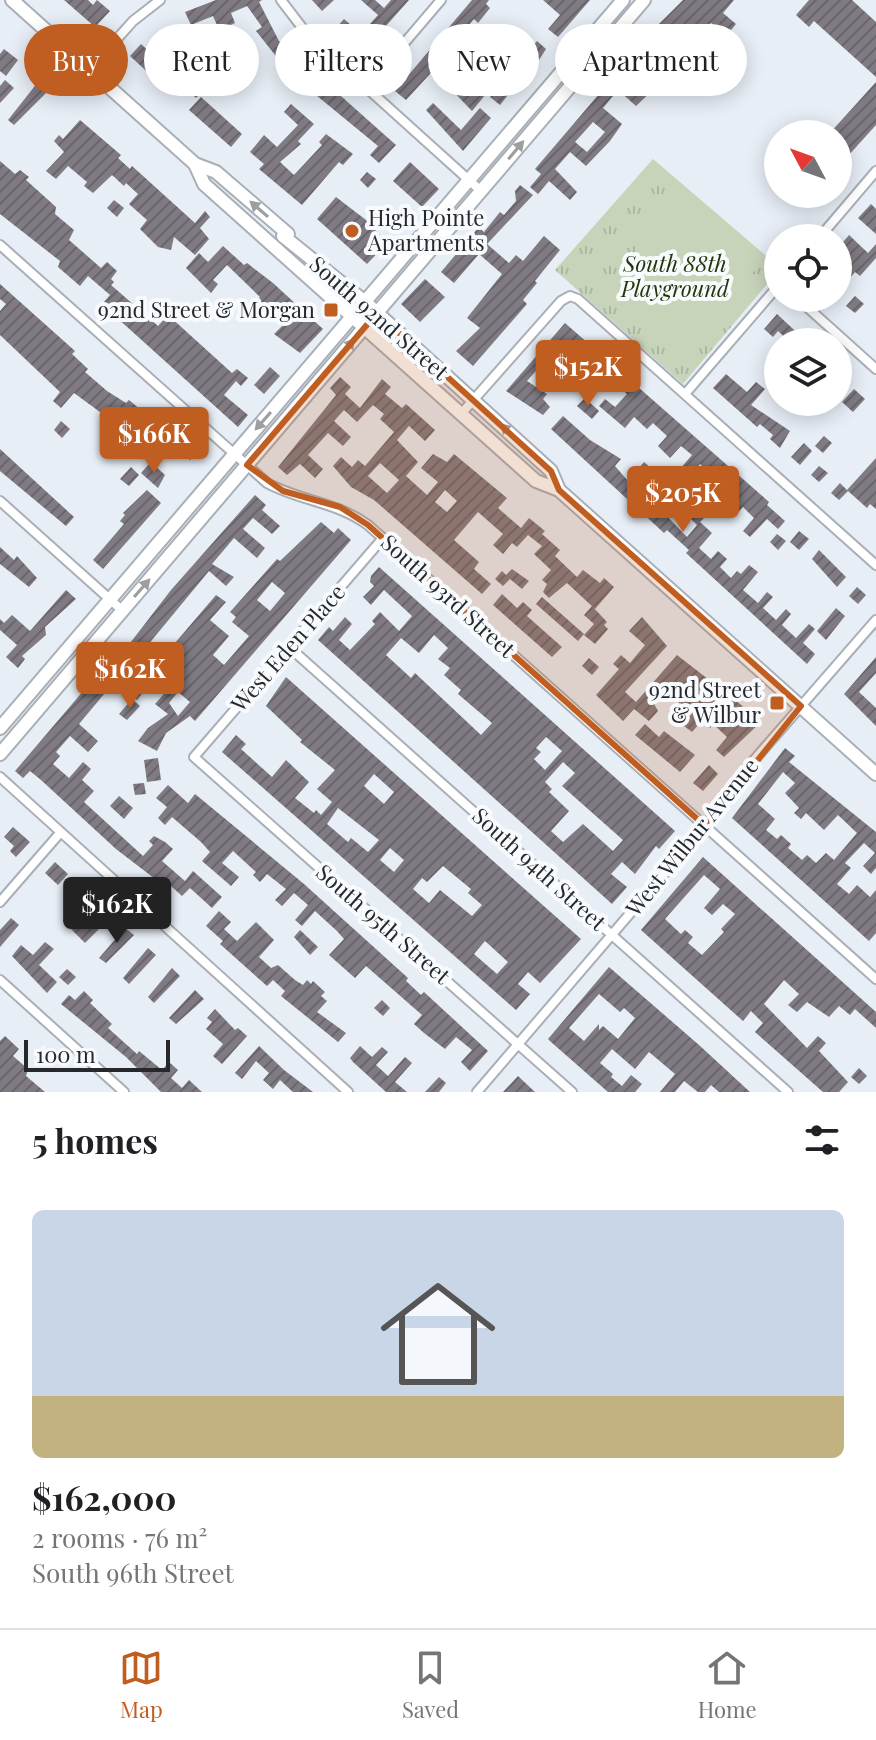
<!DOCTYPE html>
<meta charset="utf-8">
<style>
body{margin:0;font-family:"Playfair Display",serif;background:#f6f6f6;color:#202124;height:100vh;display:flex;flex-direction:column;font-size:30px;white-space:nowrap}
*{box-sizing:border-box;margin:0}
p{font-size:26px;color:#757577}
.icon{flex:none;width:44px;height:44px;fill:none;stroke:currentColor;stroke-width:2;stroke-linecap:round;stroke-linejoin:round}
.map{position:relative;height:1092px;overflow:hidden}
.panel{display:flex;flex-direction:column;background:#fff;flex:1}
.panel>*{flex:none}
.hud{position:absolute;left:24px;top:24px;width:828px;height:72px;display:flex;gap:16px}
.needle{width:52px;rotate:311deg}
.fabs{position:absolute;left:764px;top:120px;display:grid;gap:16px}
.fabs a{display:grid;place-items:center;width:88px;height:88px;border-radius:50%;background:#fff;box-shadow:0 4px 20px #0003;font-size:40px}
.scale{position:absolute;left:24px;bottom:20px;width:146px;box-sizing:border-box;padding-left:8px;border:4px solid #26282b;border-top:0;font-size:22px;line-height:28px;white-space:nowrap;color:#26282b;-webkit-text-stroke:6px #f8fbfe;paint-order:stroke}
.price{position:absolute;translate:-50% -68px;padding:0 18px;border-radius:8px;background:#c05e22;color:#fff;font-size:26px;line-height:52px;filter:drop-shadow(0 2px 4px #0008)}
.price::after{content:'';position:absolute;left:50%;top:48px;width:24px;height:18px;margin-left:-12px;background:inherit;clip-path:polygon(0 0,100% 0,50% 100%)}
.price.selected{background:#222;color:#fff}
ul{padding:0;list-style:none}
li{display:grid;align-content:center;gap:16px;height:424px;padding:0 32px}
li span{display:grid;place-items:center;height:248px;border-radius:12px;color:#555}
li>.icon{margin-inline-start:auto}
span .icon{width:144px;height:144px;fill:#fffc;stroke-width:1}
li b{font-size:34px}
h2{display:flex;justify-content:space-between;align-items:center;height:96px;padding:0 32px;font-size:34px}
.pill{padding:0 28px;border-radius:36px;background:#fff;box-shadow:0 4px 20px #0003;font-size:28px;line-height:72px}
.pill.selected{background:#c05e22;color:#fff}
.tab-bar{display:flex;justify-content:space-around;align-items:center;height:112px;border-top:2px solid #e0e0e0;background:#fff;font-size:22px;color:#757577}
.tab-bar a{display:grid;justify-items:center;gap:4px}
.tab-bar .selected{color:#c05e22}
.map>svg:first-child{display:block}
.park{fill:url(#park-tufts)}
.pitch{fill:#c8d4ba}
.building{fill:url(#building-hatch);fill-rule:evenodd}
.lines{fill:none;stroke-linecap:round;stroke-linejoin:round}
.street-casing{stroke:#a9afb7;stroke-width:12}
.secondary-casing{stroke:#a9afb7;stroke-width:16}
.street{stroke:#fff;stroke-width:8}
.secondary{stroke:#fff;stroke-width:12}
.oneway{fill:#9d9ea0}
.marked{fill:#c05e22;fill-opacity:0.2;stroke:#c05e22;stroke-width:6;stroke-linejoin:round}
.poi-dot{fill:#c05e22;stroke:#f8fbfe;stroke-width:3}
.labels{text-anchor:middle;stroke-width:8;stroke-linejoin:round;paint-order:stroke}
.poi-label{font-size:22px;fill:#26282b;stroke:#f8fbfe;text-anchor:end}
.park-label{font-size:22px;font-style:italic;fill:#263509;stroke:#f8fbfe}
.street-label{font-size:22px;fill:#26282b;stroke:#f8fbfe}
</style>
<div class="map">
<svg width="876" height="1092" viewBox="0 0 876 1092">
<defs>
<pattern id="park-tufts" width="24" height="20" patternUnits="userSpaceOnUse" patternTransform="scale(2)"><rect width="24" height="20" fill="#c8d4ba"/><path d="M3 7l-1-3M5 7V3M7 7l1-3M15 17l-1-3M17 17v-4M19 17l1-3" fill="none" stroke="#acb6a0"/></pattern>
<pattern id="building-hatch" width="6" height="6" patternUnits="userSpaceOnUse" patternTransform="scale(2)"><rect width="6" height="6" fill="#807b83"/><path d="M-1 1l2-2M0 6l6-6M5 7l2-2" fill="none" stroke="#69656b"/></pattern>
</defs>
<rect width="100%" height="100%" fill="#e7eef6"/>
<path class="park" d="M653,159L778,266V271L683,384L555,270Z"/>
<path class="pitch" d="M670,186L757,260L758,267L686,350C648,319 626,278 643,229C648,214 661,199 670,186Z"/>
<g class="building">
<path d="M64,0H88L93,5L97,0L110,11L95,27Z"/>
<path d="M216,0H262L259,2L279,41L396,145L379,163L370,155L378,146L277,63L279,60L256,31L262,27L247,6L231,13L235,23L226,27L233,45L225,48L224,43L210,48L207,39L221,34L213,16L191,25L185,12Z"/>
<path d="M312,0H334L322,11Z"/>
<path d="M361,0H375L384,8L391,0H409L362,53L337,27L344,19L361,34L378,15Z"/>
<path d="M472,0H489L486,4L490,8L478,23L474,19L451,46L456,51L444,65L441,62L406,100L395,91Z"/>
<path d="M543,0H590L558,37L548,29L560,15Z"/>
<path d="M683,0H734L723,13L736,24L727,35L711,23L689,47L698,55L691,63L681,54L666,71L653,60L667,42L653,30Z"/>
<path d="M809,0H852L876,22V77L814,21L809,27L796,15Z"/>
<path d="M515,33L524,41L514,52L505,44Z"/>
<path d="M537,41L546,49L539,60L529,51Z"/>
<path d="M141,44L178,78L167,90L130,56Z"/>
<path d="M640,46L649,54L636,70L658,85L636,106L618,90L603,108L622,124L610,141L586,166L570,152L555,169L577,192L570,200L549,181L538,194L530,187L541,174L535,169ZM593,122L605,132L587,152L575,142Z"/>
<path d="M4,49L18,60L6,76L0,71V54Z"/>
<path d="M518,65L527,73L519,83L509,74Z"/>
<path d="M212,69L219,75L196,98L183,86L195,73L205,77Z"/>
<path d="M453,78L469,92L475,85L486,94L472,111L447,85Z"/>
<path d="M5,80L14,88L0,103V86Z"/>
<path d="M38,82L47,92L14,125L8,120Z"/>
<path d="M876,82V125L838,167V134H829Z"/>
<path d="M498,87L508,95L500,105L490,97Z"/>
<path d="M201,97L242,134L231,147L189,110Z"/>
<path d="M433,103L461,130L480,108L491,118L463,151L426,110Z"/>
<path d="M291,104L314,124L298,141L301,144L280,162L294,175L322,145L319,142L326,134L353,154L343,165L339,162L302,205L259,169L264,164L250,152L264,135L277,147L298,125L284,112Z"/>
<path d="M80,120L121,155L118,158L130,169L132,166L195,223L205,211L210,217L200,228L209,239L195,255L174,237L171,250L158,247L140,229L147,220L129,204L138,194L126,183L124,186L112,175L93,193L84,186L87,182L68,166L56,179L46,171L64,152L54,141L59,135L63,139Z"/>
<path d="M0,161L15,174L20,170L29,177L26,180L56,207L55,214L74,230L69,240L101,268L107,262L117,271L111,279L114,282L111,285L149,318L158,326L168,315L232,373L237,369L248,378L241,386L236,381L224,395L248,415L238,427L105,307L103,303L110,295L88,276L80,286L58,267L60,261L0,214Z"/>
<path d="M410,162L439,189L422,207L393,181Z"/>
<path d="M367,172L376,179L368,188L360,180Z"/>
<path d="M520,185L533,195L487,244L509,263L516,255L523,261L544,236L560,250L535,281L537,283L523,300L527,304L473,366L456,351L480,328L467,318L502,274L479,254L454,283L441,272L479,227L484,232L500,212L504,215L516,201L515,191Z"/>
<path d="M336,197L366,220L387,243L367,264L317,219Z"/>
<path d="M114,200L124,208L117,217L107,208Z"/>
<path d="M871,204L876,209V234L858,218Z"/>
<path d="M849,235L868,253L876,244V258L860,276L855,272L838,292V272L846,263L838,256V248Z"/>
<path d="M223,246L244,265L247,263L273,283L323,329L300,353L274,334L288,320L269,303L258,315L250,308L260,297L227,265L213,280L218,284L211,293L186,268L199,253L208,262Z"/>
<path d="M425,279L445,297L420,322L401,304Z"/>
<path d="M0,284L75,351L72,354L88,369L85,372L107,391L126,403L129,400L147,415L144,418L161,434L148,454L134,442L141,434L119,413L115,417L108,411L104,415L74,393L61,408L53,401L60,392L0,335V311L6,304L0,299Z"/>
<path d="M855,296L864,304L855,313L846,306Z"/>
<path d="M777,314L792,328L808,342H790L778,331L773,337L764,329Z"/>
<path d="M565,323L769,502L767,505L785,521L778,529L767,519L750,537L743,531L754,518L743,507L735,516L727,509L736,499L723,487L711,501L702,494L715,480L711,474L700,464L687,478L679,470L692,455L681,446L670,458L658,446L667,436L653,423L647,429L634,417L625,428L599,406L605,399L615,407L627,394L585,356L581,360L564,345L558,346L527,381L547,394L543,399L550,407L543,415L506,391Z"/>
<path d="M270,367L280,376L264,394L254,385Z"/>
<path d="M575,367L583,374L572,386L564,379Z"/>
<path d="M726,374L747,392L756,382L765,389L751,405L790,431L780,448L770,439L773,435L760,424L757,427L713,388Z"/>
<path d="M340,377L351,387L345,394L360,408L382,379L391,387L385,394L402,408L406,404L435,430L425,441L409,426L397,440L418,462L406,476L427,495L438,482L421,468L433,454L447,462L454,454L507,498L498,508L521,528L529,518L545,531L542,534L560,550L555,556L577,577L583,570L600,583L604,578L614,587L595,609L567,583L549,598L543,592L547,584L542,580L551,570L534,554L542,546L528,535L517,547L512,543L503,554L493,545L503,534L478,512L454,540L479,562L474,569L491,584L482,594L374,500L351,487L333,466L341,457L352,467L358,460L365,466L394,432L380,419L384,414L373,405L357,422L344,410L334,421L351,437L343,446L328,433L308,455L323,469L315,478L300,464L287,475L278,467L336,395L330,388ZM380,463L399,480L387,493L368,476ZM445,490L457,501L447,512L435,502Z"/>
<path d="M854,389L865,399L853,412L842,402Z"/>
<path d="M585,398L599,411L592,419L577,406Z"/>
<path d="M563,416L590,440L621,459L615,466L628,481L644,462L652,469L638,486L687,537L697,525L686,514L693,506L705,517L700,522L712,533L699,548L711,559L718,551L727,559L720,567L731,578L737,571L741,574L749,565L758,572L743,590L758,603L767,592L773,597L763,608L776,620L786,609L791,614L782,625L796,638L809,624L815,629L803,643L815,654L807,664L686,553L689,550L667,530L664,533L551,429Z"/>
<path d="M61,421L70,429L62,438L54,430Z"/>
<path d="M824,436L832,443L823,453L815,446Z"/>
<path d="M186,441L198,451L190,460L178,450Z"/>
<path d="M804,443L812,451L800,465L791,457Z"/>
<path d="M0,449L74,517L66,526L0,471Z"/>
<path d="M876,458V509L870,504L867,508L848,491L839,500L831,493L840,483L847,490Z"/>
<path d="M151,462L165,475L158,488L141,473Z"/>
<path d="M819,466L828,473L819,482L811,475Z"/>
<path d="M131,467L139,475L129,486L120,479Z"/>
<path d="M147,490L161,503L103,569L93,560L124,524L120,521L125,515L123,513Z"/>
<path d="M255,495L266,505L262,510L280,526L272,534L253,518L243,529L265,548L257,558L234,538L212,564L234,577L226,586L209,571L128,669L132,672L127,677L144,691L137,700L115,681L79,724L98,741L88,752L70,736L56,752L60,756L53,764L69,778L83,762L91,769L82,780L94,791L84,802L143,856L153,845L149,841L154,836L165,842L173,849L162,861L185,881L193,871L222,897L212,908L190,888L182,896L162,878L159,882L116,849L41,780L30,771L23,778L15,771L90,683L92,686L117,660L171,590Z"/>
<path d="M321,522L334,533L338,528L351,540L195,721L190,716L166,733L157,751L138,741L148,728L168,714L155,704L170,687L151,671L216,595L226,602L210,620L229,636L213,655L224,665L249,636L232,622L236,617L230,612L277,559L280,561ZM272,582L285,593L270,611L257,600ZM178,692L190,702L178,716L169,703Z"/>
<path d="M799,531L809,539L799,550L790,542Z"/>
<path d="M777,534L786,541L778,550L770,542Z"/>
<path d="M0,547L14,560L17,556L37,578L29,587L0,564Z"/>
<path d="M819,550L846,577L837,587L812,559Z"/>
<path d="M379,567L675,831L659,849L656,846L635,874L622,862L611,874L627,887L612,904L318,640L329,627L333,631L345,617L352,624L339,640L350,650L375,624L372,621L380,612L399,631L412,616L384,590L371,605L363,597L374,586L370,582L371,576ZM434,635L448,648L438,659L450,668L444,675L461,690L458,694L492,723L481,735L415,673L411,678L386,655L401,638L419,653ZM546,737L562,751L545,770L534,759L541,752L536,748ZM563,762L575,773L562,786L623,840L613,851L583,824L563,842L551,831L569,811L549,792L552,789L545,782Z"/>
<path d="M512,569L529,581L522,589L510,579L503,586L495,579L502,571L506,575Z"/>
<path d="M857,587L866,595L858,604L849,596Z"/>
<path d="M66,590L76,599L45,627L46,635L22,656L25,659L18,668L6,657L17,645L0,630V619L4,623L12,615L30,631Z"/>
<path d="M502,594L517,608L523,602L532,610L527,616L562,647L552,657L493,605Z"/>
<path d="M542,597L584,634L578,641L536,604Z"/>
<path d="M592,606L607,622L604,625L608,629L595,644L584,635L594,624L584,615Z"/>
<path d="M836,608L845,616L826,640L817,631Z"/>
<path d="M642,617L667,646L625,692L636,702L677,655L762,721L724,757L716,750L727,737L713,724L710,728L702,721L692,732L684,726L670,713L680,701L664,687L652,700L658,711L649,721L634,709L623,721L596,695L619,669L613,664L621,655L630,663L645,645L629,631Z"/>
<path d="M876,657V673L859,692L876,708V726L844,694Z"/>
<path d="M589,658L599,667L592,675L582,666Z"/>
<path d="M286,677L581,939L540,983L528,972L518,984L530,994L516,1010L222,752L236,735L246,744L241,749L272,777L286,760L309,782L295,798L314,813L316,810L321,815L332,802L317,789L335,770L300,742L302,740L266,706ZM374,774L394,792L384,804L364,786ZM338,808L379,840L368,852L351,838L348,842L327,824ZM390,848L404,860L394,872L380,860ZM443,866L471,889L468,893L482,905L472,916L440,890L429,903L413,889L422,878L427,882ZM485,941L508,962L497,974L474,954Z"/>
<path d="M132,699L140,706L127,720L119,714Z"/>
<path d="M645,724L659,737L664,731L695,755L680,772L635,735Z"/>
<path d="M785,748L795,756L789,762L876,832V868L871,874L863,866L875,853L864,843L845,863L851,868L837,884L849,894L857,885L870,897L876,890V933L869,941L732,818ZM783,772L795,783L785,793L799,808L794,813L801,819L806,813L824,830L838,815L857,833L834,860L826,853L816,863L807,855L802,860L788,848L791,844L781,835L777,839L766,830L775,819L758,804Z"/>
<path d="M158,758L161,780L147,782L144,760Z"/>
<path d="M709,765L718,774L703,791L693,783Z"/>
<path d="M144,783L146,794L135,795L133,784Z"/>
<path d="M168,785L188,803L195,794L304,884L408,978L406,981L421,995L424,992L488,1051L470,1071L461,1062L472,1050L456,1037L445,1049L424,1033L414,1024L422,1015L366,966L355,978L329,955L344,939L337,931L315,911L302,926L295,920L308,905L294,893L282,906L275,900L286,889L267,874L260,882L253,875L256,872L233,851L222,863L239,877L231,886L202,861L210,852L201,842L172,817L165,825L158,818L167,807L156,798Z"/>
<path d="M119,796L133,808L124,819L110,806Z"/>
<path d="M13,827L30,842L16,857L10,851L14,846L4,837Z"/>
<path d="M703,857L876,1012V1028L855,1009L850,1015L839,1006L829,1017L807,1002L797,1012L788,1005L799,994L784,980L764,1004L807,1048L818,1036L826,1043L819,1051L848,1082L839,1092H823L755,1032L763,1023L751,1011L743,1021L641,930ZM704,875L720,889L704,908L712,915L723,904L735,914L721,929L724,932L702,955L688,943L693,937L685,930L681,934L665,919Z"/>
<path d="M55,862L68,874L58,885L45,873Z"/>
<path d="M85,888L93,895L74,916L87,928L103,910L111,917L85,943L63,921Z"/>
<path d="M219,911L231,922L224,929L237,941L256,922L274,940L259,957L271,968L278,965L295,980L303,985L307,980L311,984L313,981L325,992L321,996L327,1001L317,1012L346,1033L338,1042L281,996L285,991L273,980L267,986L220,944L223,941L206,926Z"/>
<path d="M11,918L19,925L0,947V930Z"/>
<path d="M125,928L134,935L106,963L99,958Z"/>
<path d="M300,930L318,947L310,955L294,937Z"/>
<path d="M45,942L54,949L39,965L57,982L47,993L12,956L21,945L33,955Z"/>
<path d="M148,948L156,955L129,984L123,978Z"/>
<path d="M609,967L699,1045L750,1092H719L711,1085L705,1092H698L684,1081L675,1092H660L675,1074L649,1052L635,1069L612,1049L600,1063L613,1074L611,1077L622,1086L631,1075L642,1084L635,1092H608L551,1042L548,1039ZM599,994L620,1012L624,1008L635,1018L618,1039L603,1026L599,1030V1024L584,1041L569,1028Z"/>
<path d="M172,968L180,976L154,1003L148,997Z"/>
<path d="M67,969L76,977L68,985L59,977Z"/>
<path d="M195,990L204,999L176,1024L169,1018Z"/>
<path d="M84,991L93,1000L90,1003L112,1024L108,1028L137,1054L139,1051L162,1070L169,1062L178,1070L171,1078L182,1088L189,1080L202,1092H161L126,1057L61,1004L69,995L75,1000Z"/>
<path d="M382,1000L390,1008L383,1016L374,1008Z"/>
<path d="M215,1009L235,1030L238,1028L247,1036L222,1064L213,1056L223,1044L206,1029L212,1022L207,1018Z"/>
<path d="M5,1036L19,1049L13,1056L28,1069L26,1076L45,1092H0V1041Z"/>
<path d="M259,1046L284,1070L313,1092H293L280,1080L273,1089L263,1080L269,1073L256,1061L242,1079L235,1073Z"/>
<path d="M360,1046L372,1057L382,1047L388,1052L376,1065L388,1076L405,1057L412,1063L395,1082L407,1092H386L353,1062L350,1058Z"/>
<path d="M859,1068L867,1076L859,1084L851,1077Z"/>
<path d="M518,1076L535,1092H503Z"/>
<path d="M439,1077L446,1083L439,1092H425Z"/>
</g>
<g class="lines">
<defs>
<g id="street">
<path d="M281,0L307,34L481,191"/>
<path d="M90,69L133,21L160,0"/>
<path d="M366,88L441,0"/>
<path d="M819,238L876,171"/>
<path d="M0,245L267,483C300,501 337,502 368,525L876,979"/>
<path d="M797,298L876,369"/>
<path d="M685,394L778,286"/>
<path d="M461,414L561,301L570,296L578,299L876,565"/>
<path d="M0,501L123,611"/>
<path d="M383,538L194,757L572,1092"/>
<path d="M289,647L788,1092"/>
<path d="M0,777L348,1092"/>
<path d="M0,902L60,833"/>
<path d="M0,980L124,1092"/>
<path d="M477,1092L705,826L747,768L876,620"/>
</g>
<g id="secondary">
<path d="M12,0L195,164L216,172L288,234L283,236L365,302L551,471L559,490"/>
<path d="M195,164L204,184L536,481L559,490L876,774"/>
<path d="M0,728L623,0"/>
<path d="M0,754L644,0"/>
</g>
</defs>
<use href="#street" class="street-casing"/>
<use href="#secondary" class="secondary-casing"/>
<use href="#street" class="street"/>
<use href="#secondary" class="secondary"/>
</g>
<defs><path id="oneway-solid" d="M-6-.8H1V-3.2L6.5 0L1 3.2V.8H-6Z" transform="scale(2)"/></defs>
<g class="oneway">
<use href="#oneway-solid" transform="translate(516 150) rotate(-50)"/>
<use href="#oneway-solid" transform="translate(259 209) rotate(-139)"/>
<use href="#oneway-solid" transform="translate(347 348) rotate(-50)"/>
<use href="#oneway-solid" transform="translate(263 421) rotate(131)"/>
<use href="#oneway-solid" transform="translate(509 432) rotate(-137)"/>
<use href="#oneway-solid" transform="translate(142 588) rotate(-49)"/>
</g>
<path class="marked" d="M377,313L551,471L559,490L801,706L705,826L368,525L340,507L283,491L247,465Z"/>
<g class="poi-dot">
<circle cx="352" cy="231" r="8"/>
<rect x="323" y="302" width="16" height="16" rx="4"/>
<rect x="769" y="695" width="16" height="16" rx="4"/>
</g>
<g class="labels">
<g class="poi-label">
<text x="368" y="226" text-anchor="start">High Pointe<tspan x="368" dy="25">Apartments</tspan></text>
<text x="315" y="318">92nd Street &amp; Morgan</text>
<text x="761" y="698">92nd Street<tspan x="761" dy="25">&amp; Wilbur</tspan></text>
</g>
<g class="park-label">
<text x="675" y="272">South 88th<tspan x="675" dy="25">Playground</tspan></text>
</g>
<g class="street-label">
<text transform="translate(379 318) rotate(41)" y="8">South 92nd Street</text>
<text transform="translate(448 596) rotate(42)" y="8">South 93rd Street</text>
<text transform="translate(288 648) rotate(-49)" y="8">West Eden Place</text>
<text transform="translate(692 837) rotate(-51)" y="8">West Wilbur Avenue</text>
<text transform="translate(539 869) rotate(42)" y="8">South 94th Street</text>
<text transform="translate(383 924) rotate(41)" y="8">South 95th Street</text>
</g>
</g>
</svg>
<div class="fabs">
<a><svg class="needle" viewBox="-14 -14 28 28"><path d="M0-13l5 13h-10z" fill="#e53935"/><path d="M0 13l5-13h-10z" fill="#757577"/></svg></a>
<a><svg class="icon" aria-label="locate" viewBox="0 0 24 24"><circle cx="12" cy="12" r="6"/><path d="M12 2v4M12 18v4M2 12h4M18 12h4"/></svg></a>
<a><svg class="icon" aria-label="layers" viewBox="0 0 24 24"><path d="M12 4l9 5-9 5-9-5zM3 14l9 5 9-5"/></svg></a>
</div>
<div class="scale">100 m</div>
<b class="price" style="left:588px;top:408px">$152K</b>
<b class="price" style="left:154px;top:475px">$166K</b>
<b class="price" style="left:683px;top:534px">$205K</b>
<b class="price" style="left:130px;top:710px">$162K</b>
<b class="price selected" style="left:117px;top:945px">$162K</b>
<div class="hud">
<a class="pill selected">Buy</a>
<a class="pill">Rent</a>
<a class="pill">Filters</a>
<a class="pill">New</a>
<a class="pill">Apartment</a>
</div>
</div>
<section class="panel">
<h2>5 homes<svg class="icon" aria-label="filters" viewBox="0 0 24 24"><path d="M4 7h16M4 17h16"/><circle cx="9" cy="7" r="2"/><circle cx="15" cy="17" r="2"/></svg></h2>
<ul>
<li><span style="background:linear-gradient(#c9d6e8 75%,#c2b280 0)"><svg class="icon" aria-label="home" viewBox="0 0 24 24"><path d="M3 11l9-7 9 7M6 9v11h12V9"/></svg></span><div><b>$162,000</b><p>2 rooms · 76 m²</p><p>South 96th Street</p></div></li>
</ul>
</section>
<nav class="tab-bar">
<a class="selected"><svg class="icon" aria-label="map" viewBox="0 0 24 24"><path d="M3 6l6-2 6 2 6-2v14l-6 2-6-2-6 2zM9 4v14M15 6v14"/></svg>Map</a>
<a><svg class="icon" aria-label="saved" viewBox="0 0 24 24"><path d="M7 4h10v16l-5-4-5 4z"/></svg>Saved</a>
<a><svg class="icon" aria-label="home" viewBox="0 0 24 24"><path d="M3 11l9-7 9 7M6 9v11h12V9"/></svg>Home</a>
</nav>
